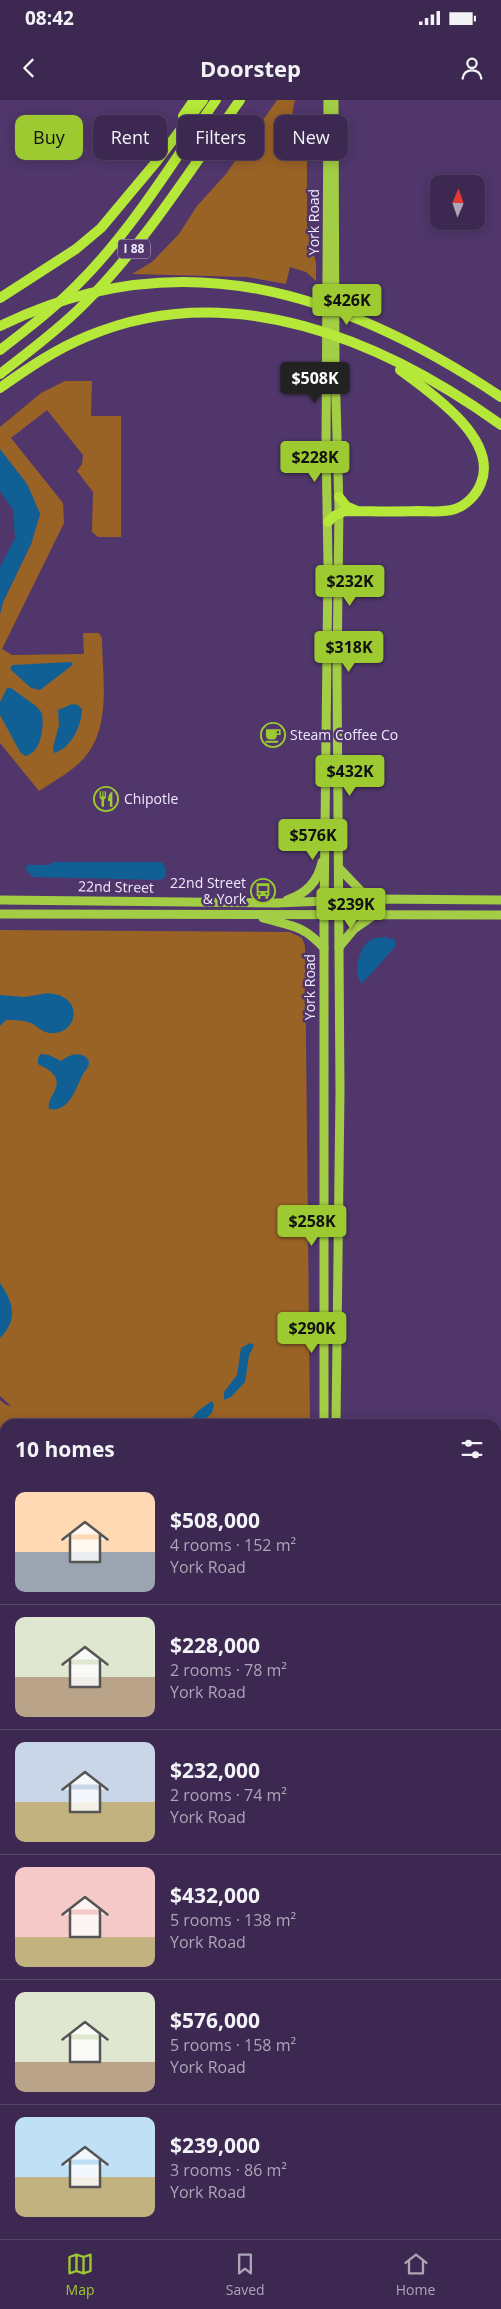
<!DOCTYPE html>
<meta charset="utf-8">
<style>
body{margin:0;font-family:"Open Sans",sans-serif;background:#47345a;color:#f1f3f6;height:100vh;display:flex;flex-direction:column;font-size:19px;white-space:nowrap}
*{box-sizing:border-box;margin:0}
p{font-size:16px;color:#aca6b7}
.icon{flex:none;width:28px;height:28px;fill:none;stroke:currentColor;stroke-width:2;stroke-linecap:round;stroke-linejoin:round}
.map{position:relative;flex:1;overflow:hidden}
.panel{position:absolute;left:0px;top:1319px;width:501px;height:821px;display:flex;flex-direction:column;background:#3c2850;border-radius:15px 15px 0 0;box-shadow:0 2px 12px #0003,0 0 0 1px #554467}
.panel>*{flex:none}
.banner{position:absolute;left:15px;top:15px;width:471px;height:45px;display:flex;gap:10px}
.needle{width:32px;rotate:2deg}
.controls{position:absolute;left:430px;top:75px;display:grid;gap:10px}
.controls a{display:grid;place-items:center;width:55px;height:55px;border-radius:10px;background:#3c2850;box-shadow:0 2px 12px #0003,0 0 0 1px #554467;font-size:25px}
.price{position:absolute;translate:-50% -42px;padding:0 11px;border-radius:5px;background:#9dca30;color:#111;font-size:16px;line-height:32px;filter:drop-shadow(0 1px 2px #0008)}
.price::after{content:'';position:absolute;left:50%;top:30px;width:15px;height:11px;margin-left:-8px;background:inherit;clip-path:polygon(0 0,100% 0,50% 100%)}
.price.selected{background:#222;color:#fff}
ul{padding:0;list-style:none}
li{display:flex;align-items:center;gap:15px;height:125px;padding:0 15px}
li+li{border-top:1px solid #554467}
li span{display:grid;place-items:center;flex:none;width:140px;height:100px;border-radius:10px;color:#555}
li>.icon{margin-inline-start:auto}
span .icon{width:60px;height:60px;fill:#fffc;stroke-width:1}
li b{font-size:21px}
h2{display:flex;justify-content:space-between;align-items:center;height:60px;padding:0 15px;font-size:21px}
.tag{padding:0 18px;border-radius:10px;background:#3c2850;box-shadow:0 2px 12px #0003,0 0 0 1px #554467;font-size:18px;line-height:45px}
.tag.selected{background:#9dca30;color:#111}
.status{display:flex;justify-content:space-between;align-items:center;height:35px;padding:0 25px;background:#3c2850;direction:ltr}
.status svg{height:14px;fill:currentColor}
header{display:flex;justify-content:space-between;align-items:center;height:65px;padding:0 15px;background:#3c2850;font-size:22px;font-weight:700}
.tabs{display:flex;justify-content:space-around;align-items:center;height:70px;border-top:1px solid #554467;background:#3c2850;font-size:14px;color:#aca6b7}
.tabs a{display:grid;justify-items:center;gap:2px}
.tabs .selected{color:#9dca30}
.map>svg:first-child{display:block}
.green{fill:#9a6326}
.water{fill:#116095}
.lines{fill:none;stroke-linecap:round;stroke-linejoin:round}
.major{stroke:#a3cd44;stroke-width:9}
.highway{stroke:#b5e838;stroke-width:10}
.labels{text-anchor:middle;stroke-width:5;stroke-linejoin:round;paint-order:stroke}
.shield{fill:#50366b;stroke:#c1b3d1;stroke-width:1}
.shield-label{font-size:12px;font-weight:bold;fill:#f1e9fd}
.street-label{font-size:14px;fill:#f1e9fd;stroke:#50366b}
.poi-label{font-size:14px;fill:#f1e9fd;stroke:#50366b;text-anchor:start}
</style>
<div class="status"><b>08:42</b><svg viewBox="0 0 49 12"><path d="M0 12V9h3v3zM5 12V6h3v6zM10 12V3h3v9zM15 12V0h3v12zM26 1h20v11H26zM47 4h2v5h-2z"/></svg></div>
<header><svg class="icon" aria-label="back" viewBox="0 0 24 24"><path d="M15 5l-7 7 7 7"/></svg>Doorstep<svg class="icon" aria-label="person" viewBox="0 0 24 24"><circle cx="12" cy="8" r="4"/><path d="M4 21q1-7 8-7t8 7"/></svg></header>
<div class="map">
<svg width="501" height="2139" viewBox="0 0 501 2139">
<rect width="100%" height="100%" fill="#50366b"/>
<g class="green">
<path d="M277,0H295C287,33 299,27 307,54V127L316,163V181L306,172L290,167L286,184L247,177L132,174L152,162L179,134L197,106L226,74Z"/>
<path d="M65,281H92L91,316H121V437H98L92,432L93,392L77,371L82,364L83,355L47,310L11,338L63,403L64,423L2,549L12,555L84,554L83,533H99L102,538C102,576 112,625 85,657C73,671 54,681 39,691L0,643V514L3,502L31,444L40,414L27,384L0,350V327L41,293Z"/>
<path d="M0,830L290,832L302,838L305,846L310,1324H5V1344H0V1300L6,1305L11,1306L0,1296Z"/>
<rect x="0" y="1360" width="5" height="746"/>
<path d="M501,1652V1819L496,1818V1653Z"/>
<rect x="239" y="2135" width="73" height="4"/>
</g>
<g class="water">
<path d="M0,349L27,384L40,414L31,444L3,502L0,514V467L15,438L13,410L0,391Z"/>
<path d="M71,562L73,564L70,567L40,590L31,588L10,569L12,565Z"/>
<path d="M7,588H11L36,606L42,613C44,626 42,653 25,656L20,652L0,615V602Z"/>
<path d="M72,604L78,605L82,609C82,625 71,649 54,653L53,647L59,625L58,610Z"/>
<path d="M54,762H159L163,763C166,769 169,774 163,779L158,780L33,777L26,770L27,765H49Z"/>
<path d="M385,837L395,840V847C389,853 365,882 361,883C354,873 358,849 369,841C373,837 380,838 385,837Z"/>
<path d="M48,893C52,894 59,894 63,897C81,906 75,932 54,933C45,934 40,929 33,924C25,920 15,920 6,920L0,926V895L25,897Z"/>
<path d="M41,954L49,955L61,961C69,955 78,951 87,958L89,962C89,968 85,970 82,976C76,988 69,1013 49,1009C46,995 68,986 49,970C45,967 42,967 38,964V958Z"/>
<path d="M0,1183C14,1203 18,1220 0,1238Z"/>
<path d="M250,1243L254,1245L249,1256L245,1282L231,1297L224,1300V1292L237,1275L241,1248Z"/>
<path d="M212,1301L214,1305L212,1313L200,1324H186L199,1310Z"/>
</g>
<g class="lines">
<g class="major">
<path d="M334,0L335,265L339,408L337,571L340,991L336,1324"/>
<path d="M339,768L361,791L374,799"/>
<path d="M0,800L277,803L374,799L501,800"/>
<path d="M287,800C306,794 318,782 322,762"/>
<path d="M0,814L501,815"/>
<path d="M263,818C292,826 303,825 324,848"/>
<path d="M339,847L354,829L374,815"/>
<path d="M324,1324V814L328,464L326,345L328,0"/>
<path d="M327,2139V2135"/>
</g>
<g class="highway">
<path d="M183,16L194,0"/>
<path d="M0,198L76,149L101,128L157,61L203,0"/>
<path d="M0,226C179,138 344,192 501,297"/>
<path d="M0,250C26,230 52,210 76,186C131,132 172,63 216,0"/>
<path d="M0,274C28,252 57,231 82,206C144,145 190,70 240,0"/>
<path d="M0,288C28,268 56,249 88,236C231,176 383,240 501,325"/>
<path d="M339,397L346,406L355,410"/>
<path d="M328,422L334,416L345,411C369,411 393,412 417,411C429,411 443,413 455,409C467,405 477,394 481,383C499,339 430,292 400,270"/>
</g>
</g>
<defs>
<symbol id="cafe-ring" viewBox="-11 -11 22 22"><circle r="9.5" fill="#50366b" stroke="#9dca30" stroke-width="1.5"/><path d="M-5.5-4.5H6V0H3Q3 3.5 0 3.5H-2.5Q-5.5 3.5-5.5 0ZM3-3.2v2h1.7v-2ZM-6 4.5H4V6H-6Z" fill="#9dca30"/></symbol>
<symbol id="restaurant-ring" viewBox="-11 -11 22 22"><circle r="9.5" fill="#50366b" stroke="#9dca30" stroke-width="1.5"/><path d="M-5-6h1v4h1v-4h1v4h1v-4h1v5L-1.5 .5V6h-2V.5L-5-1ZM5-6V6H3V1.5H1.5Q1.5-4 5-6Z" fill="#9dca30"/></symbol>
<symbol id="bus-ring" viewBox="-11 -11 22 22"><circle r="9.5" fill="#50366b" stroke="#9dca30" stroke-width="1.5"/><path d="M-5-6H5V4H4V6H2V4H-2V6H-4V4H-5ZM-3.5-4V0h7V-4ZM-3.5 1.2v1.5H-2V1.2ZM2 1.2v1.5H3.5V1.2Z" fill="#9dca30"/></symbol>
</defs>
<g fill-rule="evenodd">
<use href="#cafe-ring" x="259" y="621" width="28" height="28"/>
<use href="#restaurant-ring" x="92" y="685" width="28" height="28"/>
<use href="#bus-ring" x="249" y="777" width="28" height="28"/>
</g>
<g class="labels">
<rect class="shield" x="118" y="139.5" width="32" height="19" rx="4"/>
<g class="shield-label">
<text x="134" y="153">I 88</text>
</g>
<g class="street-label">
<text transform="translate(314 122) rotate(-90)" y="5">York Road</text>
<text transform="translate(116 787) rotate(1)" y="5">22nd Street</text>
<text transform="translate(310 887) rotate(-90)" y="5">York Road</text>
</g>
<g class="poi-label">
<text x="290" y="640">Steam Coffee Co</text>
<text x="124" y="704">Chipotle</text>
<text x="246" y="788" text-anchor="end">22nd Street<tspan x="246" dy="16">&amp; York</tspan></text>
</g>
</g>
</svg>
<div class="controls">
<a><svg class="needle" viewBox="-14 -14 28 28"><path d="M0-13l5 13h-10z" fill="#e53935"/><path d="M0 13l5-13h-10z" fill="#aca6b7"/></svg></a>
</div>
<b class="price" style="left:347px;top:226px">$426K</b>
<b class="price selected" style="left:315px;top:304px">$508K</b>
<b class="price" style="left:315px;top:383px">$228K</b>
<b class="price" style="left:350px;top:507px">$232K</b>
<b class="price" style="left:349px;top:573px">$318K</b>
<b class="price" style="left:350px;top:697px">$432K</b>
<b class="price" style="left:313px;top:761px">$576K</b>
<b class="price" style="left:351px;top:830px">$239K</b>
<b class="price" style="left:312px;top:1147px">$258K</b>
<b class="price" style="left:312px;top:1254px">$290K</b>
<div class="banner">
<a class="tag selected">Buy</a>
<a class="tag">Rent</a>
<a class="tag">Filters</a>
<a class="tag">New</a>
</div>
<section class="panel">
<h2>10 homes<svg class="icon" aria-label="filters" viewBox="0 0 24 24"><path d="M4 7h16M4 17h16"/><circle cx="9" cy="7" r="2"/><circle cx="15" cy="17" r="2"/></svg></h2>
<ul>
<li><span style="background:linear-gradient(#ffd9b3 60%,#9aa5b1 0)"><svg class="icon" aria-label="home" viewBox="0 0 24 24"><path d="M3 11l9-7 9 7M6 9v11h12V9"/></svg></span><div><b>$508,000</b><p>4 rooms · 152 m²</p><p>York Road</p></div></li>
<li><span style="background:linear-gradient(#dfe7d0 60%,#b9a48a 0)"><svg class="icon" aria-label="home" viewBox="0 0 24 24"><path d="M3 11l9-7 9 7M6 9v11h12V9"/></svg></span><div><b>$228,000</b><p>2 rooms · 78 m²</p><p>York Road</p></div></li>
<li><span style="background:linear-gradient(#c9d6e8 60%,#c2b280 0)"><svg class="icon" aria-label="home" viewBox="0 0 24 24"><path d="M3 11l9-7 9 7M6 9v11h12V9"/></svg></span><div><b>$232,000</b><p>2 rooms · 74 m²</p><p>York Road</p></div></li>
<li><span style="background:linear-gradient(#f6c9c9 70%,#c2b280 0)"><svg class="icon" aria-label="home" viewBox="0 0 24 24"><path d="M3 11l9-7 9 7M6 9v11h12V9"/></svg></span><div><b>$432,000</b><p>5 rooms · 138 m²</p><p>York Road</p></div></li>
<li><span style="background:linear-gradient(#dfe7d0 70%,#b9a48a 0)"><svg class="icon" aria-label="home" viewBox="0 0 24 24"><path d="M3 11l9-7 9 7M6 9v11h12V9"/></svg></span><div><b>$576,000</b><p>5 rooms · 158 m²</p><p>York Road</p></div></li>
<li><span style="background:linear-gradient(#bfe0f5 60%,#c2b280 0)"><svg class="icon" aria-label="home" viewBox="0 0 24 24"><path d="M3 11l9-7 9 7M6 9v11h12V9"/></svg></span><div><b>$239,000</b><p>3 rooms · 86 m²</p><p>York Road</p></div></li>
</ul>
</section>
</div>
<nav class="tabs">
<a class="selected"><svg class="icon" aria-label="map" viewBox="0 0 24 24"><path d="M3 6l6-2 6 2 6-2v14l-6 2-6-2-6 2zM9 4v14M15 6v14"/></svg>Map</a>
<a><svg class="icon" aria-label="saved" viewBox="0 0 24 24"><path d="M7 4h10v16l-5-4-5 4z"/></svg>Saved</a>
<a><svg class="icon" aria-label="home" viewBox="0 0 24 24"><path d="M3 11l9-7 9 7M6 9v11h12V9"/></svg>Home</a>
</nav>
